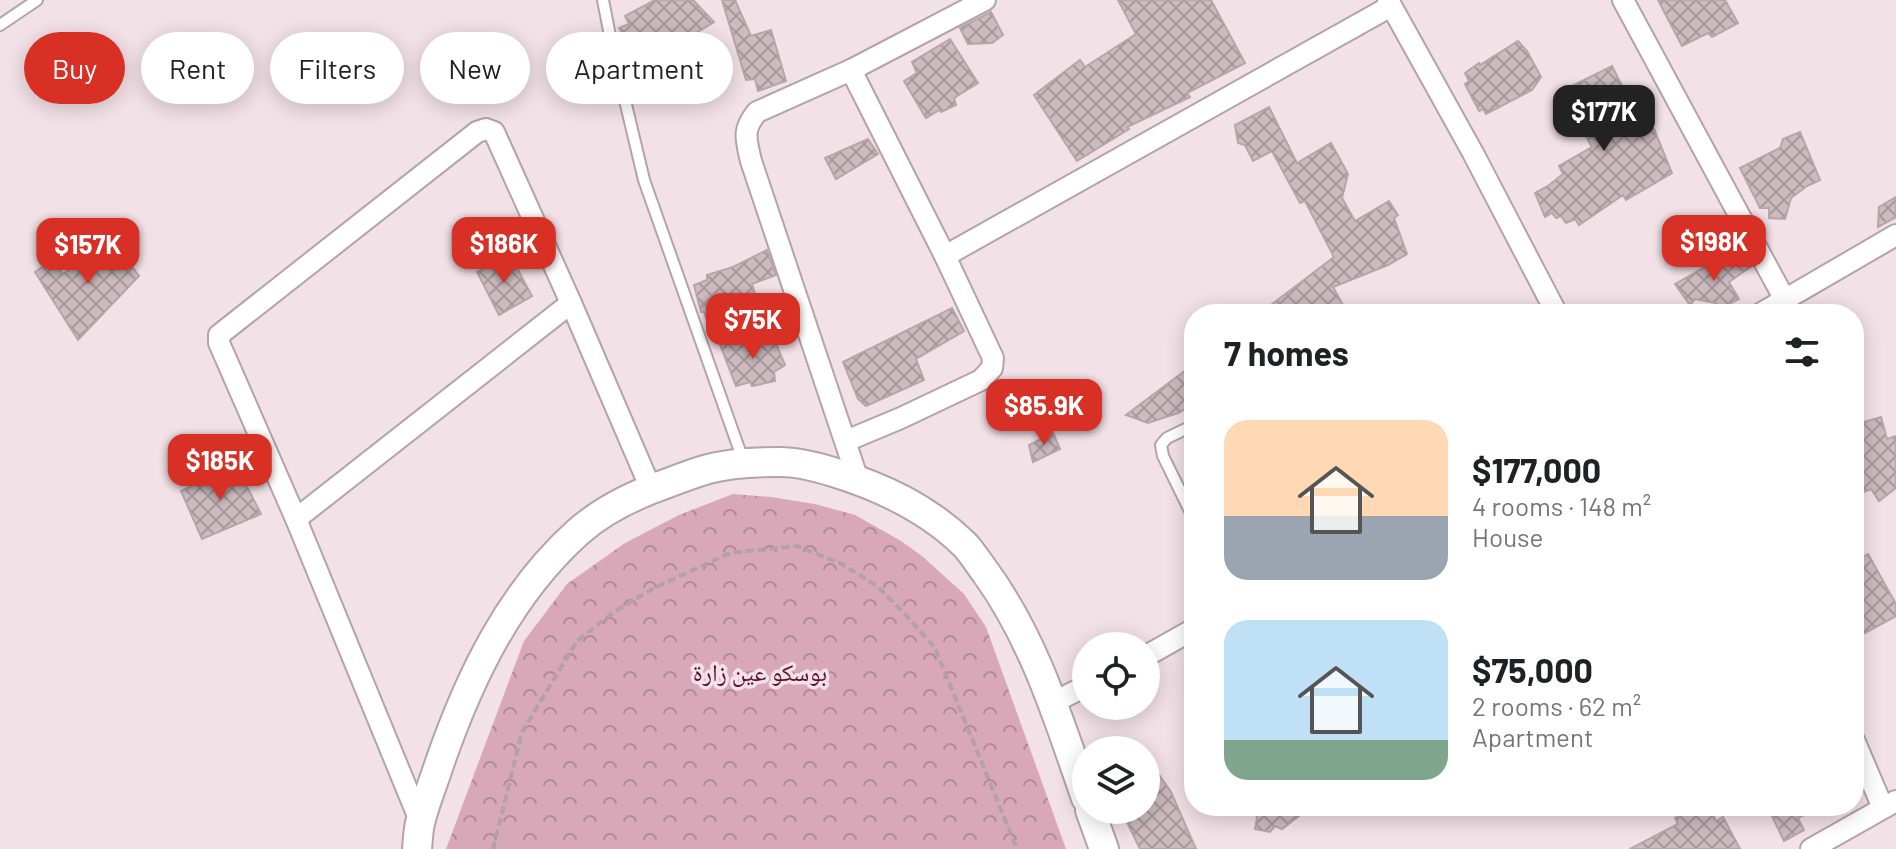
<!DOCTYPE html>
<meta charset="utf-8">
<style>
body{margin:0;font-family:Barlow,"Noto Naskh Arabic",sans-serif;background:#f6f6f6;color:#202124;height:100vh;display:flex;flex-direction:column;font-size:30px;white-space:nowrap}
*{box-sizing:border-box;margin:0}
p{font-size:26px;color:#757577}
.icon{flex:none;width:44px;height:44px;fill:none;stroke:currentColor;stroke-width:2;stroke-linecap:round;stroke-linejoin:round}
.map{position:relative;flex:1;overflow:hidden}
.details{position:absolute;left:1184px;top:304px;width:680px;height:512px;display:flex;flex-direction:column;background:#fff;border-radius:32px;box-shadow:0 4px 20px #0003}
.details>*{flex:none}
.top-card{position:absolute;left:24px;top:32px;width:760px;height:72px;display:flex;gap:16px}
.controls{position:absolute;left:1072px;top:632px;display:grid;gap:16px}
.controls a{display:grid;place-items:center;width:88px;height:88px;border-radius:50%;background:#fff;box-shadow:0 4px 20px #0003;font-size:40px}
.price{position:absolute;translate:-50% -68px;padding:0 18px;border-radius:16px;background:#d93025;color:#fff;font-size:26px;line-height:52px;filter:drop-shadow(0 2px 4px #0008)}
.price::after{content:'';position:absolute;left:50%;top:48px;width:24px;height:18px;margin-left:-12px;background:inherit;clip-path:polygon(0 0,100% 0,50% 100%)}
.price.active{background:#222;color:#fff}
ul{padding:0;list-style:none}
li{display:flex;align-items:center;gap:24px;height:200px;padding:0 40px}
li span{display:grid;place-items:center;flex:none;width:224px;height:160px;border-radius:24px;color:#555}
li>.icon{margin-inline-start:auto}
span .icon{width:96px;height:96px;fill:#fffc;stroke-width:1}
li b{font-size:34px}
h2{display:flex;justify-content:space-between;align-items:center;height:96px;padding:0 40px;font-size:34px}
.pill{padding:0 28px;border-radius:36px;background:#fff;box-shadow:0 4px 20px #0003;font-size:28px;line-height:72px}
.pill.active{background:#d93025;color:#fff}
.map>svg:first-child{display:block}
.forest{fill:url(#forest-crowns)}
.building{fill:url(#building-cross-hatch);stroke:#b6a5aa;stroke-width:2}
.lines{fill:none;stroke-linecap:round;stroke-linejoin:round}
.lane-casing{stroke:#b4a3a8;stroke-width:14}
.street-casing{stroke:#b4a3a8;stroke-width:24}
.secondary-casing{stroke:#b4a3a8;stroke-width:32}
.path{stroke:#b0a2a6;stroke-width:4;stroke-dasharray:8 4;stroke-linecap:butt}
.lane{stroke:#fff;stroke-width:10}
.street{stroke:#fff;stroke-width:20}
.secondary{stroke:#fff;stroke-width:28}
.labels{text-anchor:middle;stroke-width:7;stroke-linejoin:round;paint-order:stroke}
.park-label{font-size:24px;fill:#591032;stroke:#f2e1e6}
</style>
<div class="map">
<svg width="1896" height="849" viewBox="0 0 1896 849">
<defs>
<pattern id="forest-crowns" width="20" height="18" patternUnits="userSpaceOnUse" patternTransform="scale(2)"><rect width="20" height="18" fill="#d9a8b8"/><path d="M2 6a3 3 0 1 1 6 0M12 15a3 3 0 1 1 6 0" fill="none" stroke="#b18a97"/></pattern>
<pattern id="building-cross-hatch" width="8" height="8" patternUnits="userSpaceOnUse" patternTransform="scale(2)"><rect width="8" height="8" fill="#cdbbc0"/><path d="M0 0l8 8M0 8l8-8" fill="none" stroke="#a8999d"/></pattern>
</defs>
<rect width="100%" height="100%" fill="#f2e1e6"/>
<path class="forest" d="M733,494L771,497L815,504L855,515L901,541L922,556L964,594L986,627L1066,849H446L524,641L567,584L625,543L679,515Z"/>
<g class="building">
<path d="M655,0H693L714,22L640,67L619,28L629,24L625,16Z"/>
<path d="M722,0H735L751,36L771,30L786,81L758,91L755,79L746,80Z"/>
<path d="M1118,0H1211L1245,63L1187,93L1190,97L1127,127L1129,129L1077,161L1034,95L1080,60L1085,67L1136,34Z"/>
<path d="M1658,0H1725L1738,23L1712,37L1708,33L1682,46Z"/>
<path d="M991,12L1003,35L992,43L968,44L960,28Z"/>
<path d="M950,39L978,83L954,98L956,105L941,112L939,110L926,118L904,81L917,73L912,62Z"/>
<path d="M1518,41L1527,51L1541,77L1532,90L1486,114L1483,109L1479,111L1465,84L1469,81L1465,73L1479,63L1480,65Z"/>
<path d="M1612,66L1646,133L1654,129L1672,173L1626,200L1623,195L1579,225L1575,219L1566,223L1561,216L1556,218L1552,213L1545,217L1535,193L1548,186L1563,174L1559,166L1592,147L1560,92Z"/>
<path d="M1269,107L1297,163L1331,143L1348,174L1342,198L1355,221L1389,201L1398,215L1394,218L1407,254L1388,265L1333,287L1348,314H1259L1334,257L1305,201L1300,203L1272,151L1253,161L1245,145L1238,143L1235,125Z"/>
<path d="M1800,132L1820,180L1807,186L1791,198L1785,219L1769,218V208H1760L1740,168L1780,148L1783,139Z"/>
<path d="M868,139L878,154L836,179L825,158Z"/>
<path d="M1896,197V217L1878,227L1879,207Z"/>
<path d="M113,240L139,276L78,340L35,272L52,260L63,274Z"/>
<path d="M767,250L776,275L752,284L755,294L748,299L752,310L709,326L704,312H701L694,285L707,280V275L733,267Z"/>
<path d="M510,255L532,296L499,315L477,272Z"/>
<path d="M1747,256L1752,266L1729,282L1739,299L1721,308L1715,303L1695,299L1690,305L1675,284L1712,263L1717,269Z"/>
<path d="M952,308L964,331L916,359L924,380L866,406L858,399L843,362Z"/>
<path d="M774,339L785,365L774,372L775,381L752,386L750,382L736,386L719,342Z"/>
<path d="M1194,364V405L1178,413L1148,423L1126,415Z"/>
<path d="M1881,417L1887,439L1896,436V488L1879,501L1871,489L1854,496V425Z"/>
<path d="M1053,433L1060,449L1033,462L1029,445Z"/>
<path d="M236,465L261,514L202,539L181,491Z"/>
<path d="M1868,554L1896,604V616L1854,639V562Z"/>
<path d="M1146,756L1171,792L1196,849H1140L1121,810H1146Z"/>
<path d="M1254,806H1312L1282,829L1275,826L1270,832L1255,829L1257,818Z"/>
<path d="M1700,806H1709L1716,821L1723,817L1740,849H1630L1678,824L1675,818Z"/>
<path d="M1767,806H1823L1798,818L1804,830L1784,841Z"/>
</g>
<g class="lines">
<defs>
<g id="lane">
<path d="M603,0L612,46L644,180L743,460"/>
<path d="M0,25L37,0"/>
<path d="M1194,425L1167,438L1161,445L1163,456L1194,519"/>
</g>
<g id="street">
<path d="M1388,0L1473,153L1557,314"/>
<path d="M1623,0L1785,300"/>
<path d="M945,256L1391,6"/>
<path d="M1760,314L1896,235"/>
<path d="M846,441L901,418L981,380L992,368L993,358L945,256L851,70"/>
<path d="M858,480L751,161C746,139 742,130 757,112L851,70L985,0"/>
<path d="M296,519L571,303"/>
<path d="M1146,656L1194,629"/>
<path d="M1052,703L1086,686"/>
<path d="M1854,740L1883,808"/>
<path d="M420,821L296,519L223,352L219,343V335L477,132L486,129L494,132L571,303L651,489"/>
<path d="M1811,849L1896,801"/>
</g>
<g id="secondary">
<path d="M1090,810L1104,849"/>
<path d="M417,849C418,839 418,829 421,819C426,800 434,781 440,762C470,676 510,593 578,532C604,509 636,494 668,483C681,478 694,473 708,469C731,463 757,462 780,462C797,462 817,467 833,472C882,487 927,508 964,544C972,552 979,564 986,573C1035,641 1059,721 1086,798"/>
</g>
</defs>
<use href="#lane" class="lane-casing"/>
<use href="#street" class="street-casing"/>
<use href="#secondary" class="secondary-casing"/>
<path class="path" d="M493,849L522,732L577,641L614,612L652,589L730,553L797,546L842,564L878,587L904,613L935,648L1017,849"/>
<use href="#lane" class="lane"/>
<use href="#street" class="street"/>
<use href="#secondary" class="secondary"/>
</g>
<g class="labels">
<g class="park-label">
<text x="760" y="681">بوسكو عين زارة</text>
</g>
</g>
</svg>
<div class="controls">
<a><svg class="icon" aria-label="locate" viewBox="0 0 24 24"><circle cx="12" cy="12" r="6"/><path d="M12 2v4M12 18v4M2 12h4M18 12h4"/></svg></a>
<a><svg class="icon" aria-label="layers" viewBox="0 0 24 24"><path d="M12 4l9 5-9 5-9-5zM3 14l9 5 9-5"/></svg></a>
</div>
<b class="price active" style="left:1604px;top:153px">$177K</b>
<b class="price" style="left:1714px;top:283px">$198K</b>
<b class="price" style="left:504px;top:285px">$186K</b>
<b class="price" style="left:88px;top:286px">$157K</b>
<b class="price" style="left:753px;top:361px">$75K</b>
<b class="price" style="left:1044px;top:447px">$85.9K</b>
<b class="price" style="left:220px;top:502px">$185K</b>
<div class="top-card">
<a class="pill active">Buy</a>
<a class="pill">Rent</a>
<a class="pill">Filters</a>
<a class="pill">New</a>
<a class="pill">Apartment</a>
</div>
<section class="details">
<h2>7 homes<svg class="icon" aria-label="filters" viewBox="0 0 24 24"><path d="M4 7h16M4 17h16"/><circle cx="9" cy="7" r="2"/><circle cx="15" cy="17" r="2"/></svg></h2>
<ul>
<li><span style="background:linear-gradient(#ffd9b3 60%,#9aa5b1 0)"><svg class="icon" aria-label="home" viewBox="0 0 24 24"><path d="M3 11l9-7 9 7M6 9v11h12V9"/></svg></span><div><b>$177,000</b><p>4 rooms · 148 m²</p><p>House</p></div></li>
<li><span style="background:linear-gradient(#bfe0f5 75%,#7fa58c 0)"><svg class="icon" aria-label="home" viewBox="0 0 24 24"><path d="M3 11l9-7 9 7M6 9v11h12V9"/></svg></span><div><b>$75,000</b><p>2 rooms · 62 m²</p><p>Apartment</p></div></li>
</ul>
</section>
</div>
